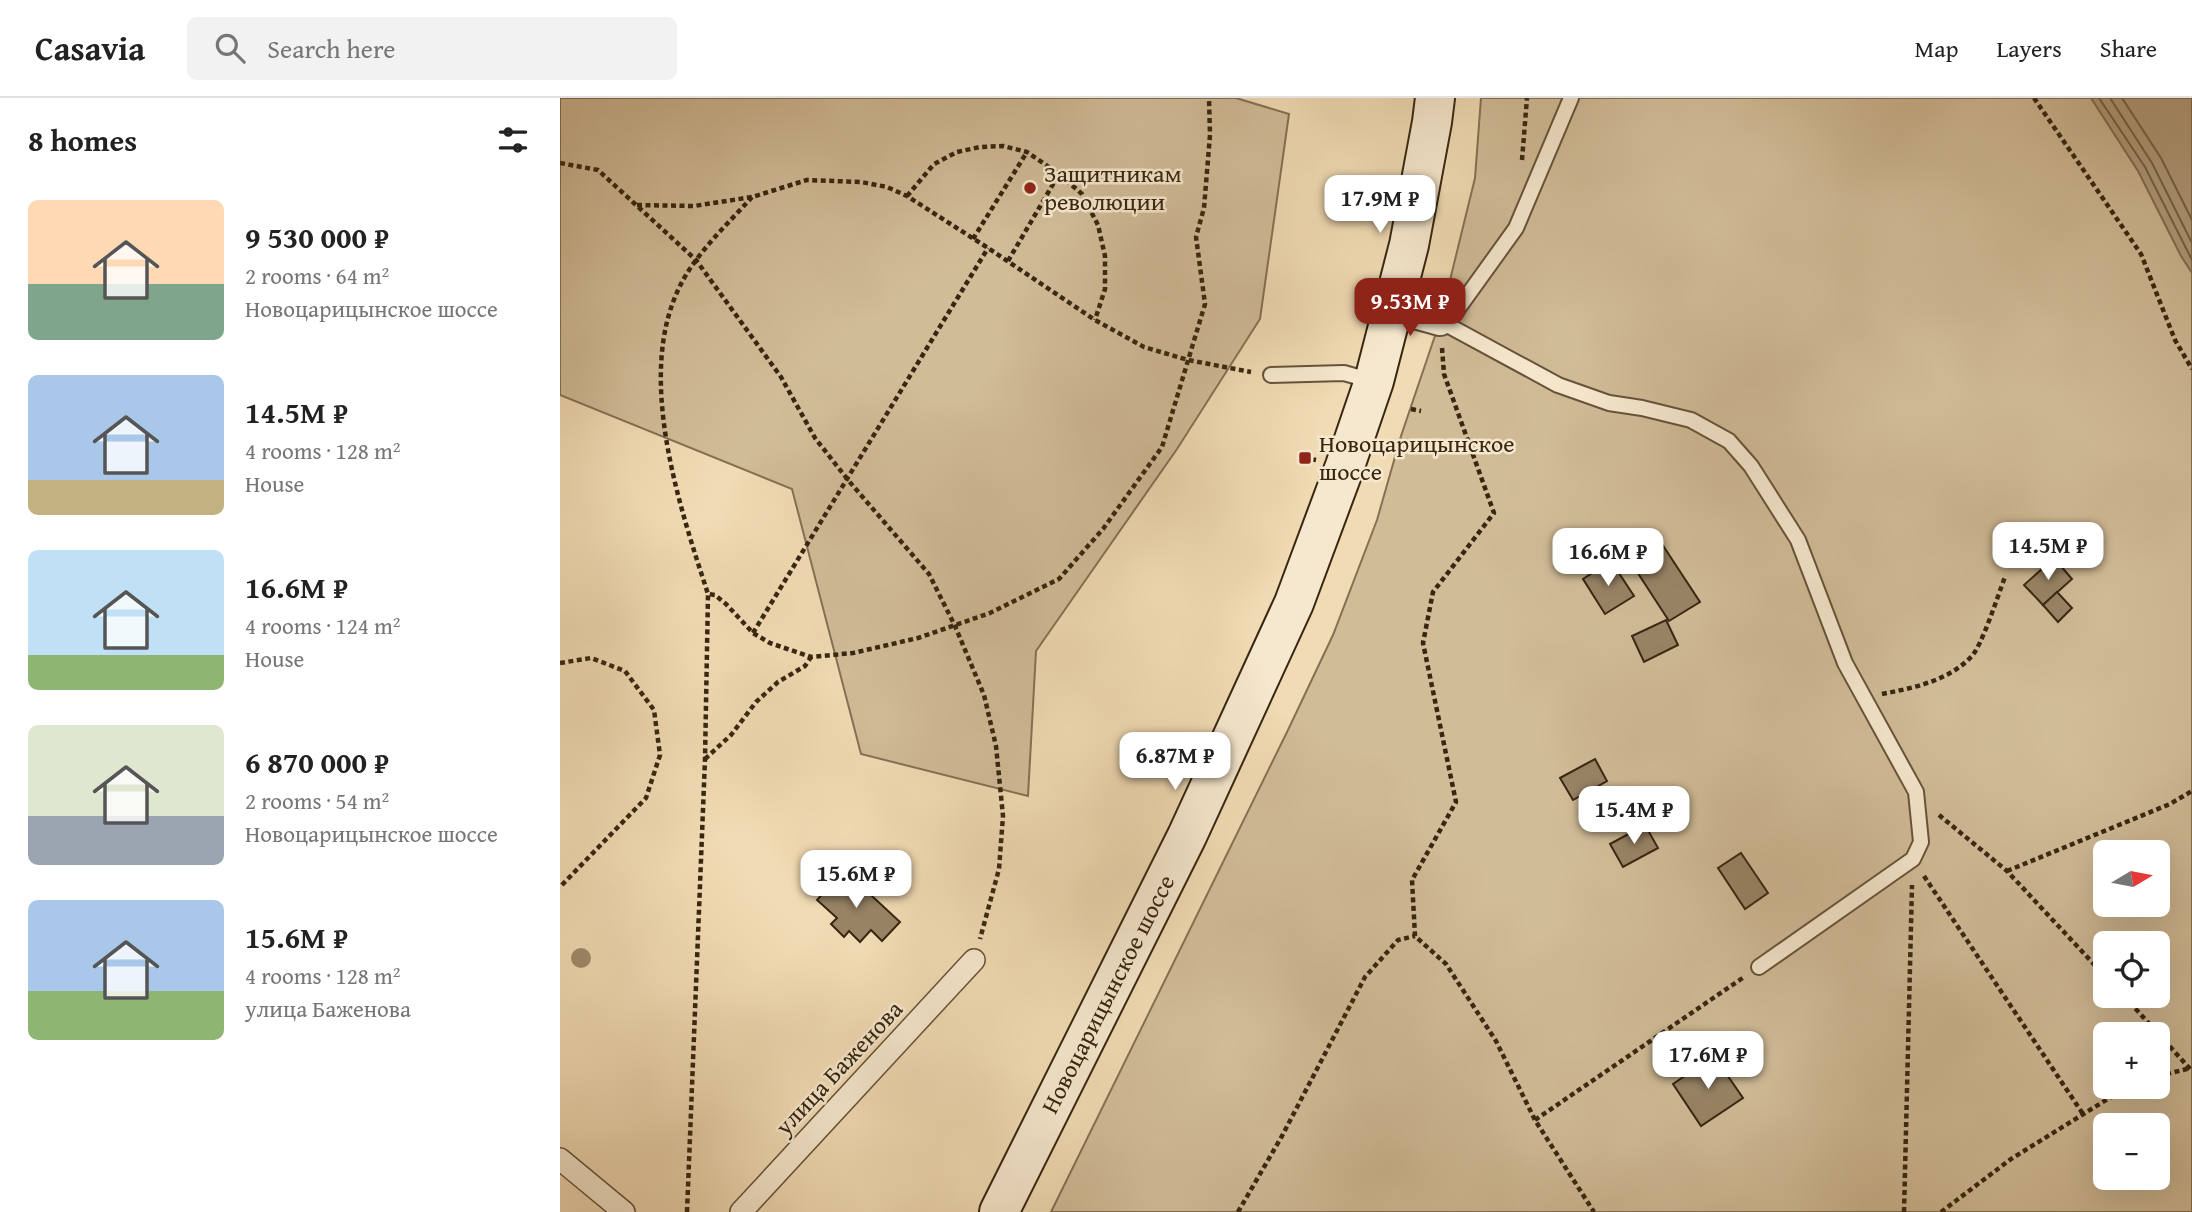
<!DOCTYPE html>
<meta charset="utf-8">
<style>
body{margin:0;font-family:"Gentium Book Plus",serif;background:#f2f2f2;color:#222;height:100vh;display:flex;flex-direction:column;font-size:26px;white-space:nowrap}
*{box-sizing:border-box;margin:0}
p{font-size:23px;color:#767676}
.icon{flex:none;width:38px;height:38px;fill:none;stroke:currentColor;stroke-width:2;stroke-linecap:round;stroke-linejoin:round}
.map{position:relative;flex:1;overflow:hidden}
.panel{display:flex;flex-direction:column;background:#fff;width:560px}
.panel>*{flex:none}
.needle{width:46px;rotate:80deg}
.tools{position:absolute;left:1533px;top:742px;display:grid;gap:14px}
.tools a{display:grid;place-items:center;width:77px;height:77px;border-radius:10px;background:#fff;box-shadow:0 7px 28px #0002;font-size:35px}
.price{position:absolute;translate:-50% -60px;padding:0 16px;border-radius:14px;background:#fff;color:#222;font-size:23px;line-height:46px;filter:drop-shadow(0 2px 4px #0008)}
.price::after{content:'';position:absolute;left:50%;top:42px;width:21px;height:16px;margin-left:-10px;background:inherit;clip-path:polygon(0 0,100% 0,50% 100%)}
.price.selected{background:#8f2418;color:#fff}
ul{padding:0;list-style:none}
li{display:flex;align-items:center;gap:21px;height:175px;padding:0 28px}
li span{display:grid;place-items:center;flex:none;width:196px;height:140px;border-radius:10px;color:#555}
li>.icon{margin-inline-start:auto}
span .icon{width:84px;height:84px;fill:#fffc;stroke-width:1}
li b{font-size:30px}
h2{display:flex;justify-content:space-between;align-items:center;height:84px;padding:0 28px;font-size:30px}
header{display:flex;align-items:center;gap:42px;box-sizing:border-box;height:98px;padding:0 35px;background:#fff;border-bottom:2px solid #e0e0e0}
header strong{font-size:33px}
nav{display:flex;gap:38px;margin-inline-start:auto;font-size:24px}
.search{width:490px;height:63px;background:#f2f2f2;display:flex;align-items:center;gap:18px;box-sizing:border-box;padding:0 24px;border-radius:10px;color:#767676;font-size:26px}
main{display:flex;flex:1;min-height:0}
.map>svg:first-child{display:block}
.green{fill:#d1bc98;stroke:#847154;stroke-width:2;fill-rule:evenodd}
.water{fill:#b29d7d;stroke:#816d52;stroke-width:2}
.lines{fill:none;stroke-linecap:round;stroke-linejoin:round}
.shore{stroke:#746247;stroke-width:2}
.building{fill:#988466;stroke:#372611;stroke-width:2}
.service-casing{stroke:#66533a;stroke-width:18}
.pedestrian-casing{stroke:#66533a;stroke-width:24}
.minor-casing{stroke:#66533a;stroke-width:32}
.secondary-casing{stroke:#372611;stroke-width:42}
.path{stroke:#372611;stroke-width:4.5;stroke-dasharray:5 3.5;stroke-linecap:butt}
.service{stroke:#f6e8ce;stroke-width:14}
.pedestrian{stroke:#f6e8ce;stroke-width:21}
.minor{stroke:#f6e8ce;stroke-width:28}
.secondary{stroke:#f6e8ce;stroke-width:38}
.tree{fill:#a08c6d}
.poi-dot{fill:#8f2418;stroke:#f6e8ce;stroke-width:2.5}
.labels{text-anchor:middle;stroke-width:5;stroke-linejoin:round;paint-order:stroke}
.poi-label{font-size:24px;fill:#372611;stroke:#f6e8ce;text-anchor:start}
.street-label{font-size:24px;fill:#372611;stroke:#f6e8ce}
</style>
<header>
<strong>Casavia</strong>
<div class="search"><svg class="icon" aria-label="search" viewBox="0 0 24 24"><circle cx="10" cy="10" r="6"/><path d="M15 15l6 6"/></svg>Search here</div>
<nav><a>Map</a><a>Layers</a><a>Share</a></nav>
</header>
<main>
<section class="panel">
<h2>8 homes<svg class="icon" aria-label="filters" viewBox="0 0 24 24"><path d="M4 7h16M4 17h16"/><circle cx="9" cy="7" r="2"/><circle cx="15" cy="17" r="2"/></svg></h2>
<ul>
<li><span style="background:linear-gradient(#ffd9b3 60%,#7fa58c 0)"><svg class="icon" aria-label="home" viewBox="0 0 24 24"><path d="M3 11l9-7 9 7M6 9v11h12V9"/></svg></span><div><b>9 530 000 ₽</b><p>2 rooms · 64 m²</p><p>Новоцарицынское шоссе</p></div></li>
<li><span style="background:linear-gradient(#a9c7e8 75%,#c2b280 0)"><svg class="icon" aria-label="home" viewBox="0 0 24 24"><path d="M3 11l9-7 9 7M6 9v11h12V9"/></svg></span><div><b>14.5M ₽</b><p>4 rooms · 128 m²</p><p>House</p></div></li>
<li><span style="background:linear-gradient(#bfe0f5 75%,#8fb573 0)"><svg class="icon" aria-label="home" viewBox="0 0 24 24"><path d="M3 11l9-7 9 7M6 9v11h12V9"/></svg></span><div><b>16.6M ₽</b><p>4 rooms · 124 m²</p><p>House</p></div></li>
<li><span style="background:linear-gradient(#dfe7d0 65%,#9aa5b1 0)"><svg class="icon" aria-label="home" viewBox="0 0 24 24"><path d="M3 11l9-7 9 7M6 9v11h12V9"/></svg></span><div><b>6 870 000 ₽</b><p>2 rooms · 54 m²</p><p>Новоцарицынское шоссе</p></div></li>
<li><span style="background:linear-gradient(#a9c7e8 65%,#8fb573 0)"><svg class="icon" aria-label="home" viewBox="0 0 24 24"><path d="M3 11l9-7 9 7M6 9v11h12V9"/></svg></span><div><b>15.6M ₽</b><p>4 rooms · 128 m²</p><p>улица Баженова</p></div></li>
</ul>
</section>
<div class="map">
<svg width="1632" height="1114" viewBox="0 0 1632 1114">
<rect width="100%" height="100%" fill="#f1dbb4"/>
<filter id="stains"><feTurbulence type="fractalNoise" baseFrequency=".00286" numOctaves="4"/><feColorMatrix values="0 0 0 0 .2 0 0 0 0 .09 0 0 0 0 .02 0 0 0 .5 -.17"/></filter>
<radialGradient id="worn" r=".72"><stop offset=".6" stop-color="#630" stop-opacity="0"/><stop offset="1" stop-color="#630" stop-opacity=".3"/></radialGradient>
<g class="green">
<path d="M0,0H676L729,16L700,221L617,351L476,553L468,698L301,656L232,391L0,297Z"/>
<path d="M921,0H1632V1114H491L728,632L773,537L817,422L841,338L880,223L915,80ZM1545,754H1598V807H1545ZM1545,845H1598V898H1545ZM1545,936H1598V989H1545ZM1545,1027H1598V1080H1545Z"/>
</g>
<path class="water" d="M1531,0H1632V175L1621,158L1578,73Z"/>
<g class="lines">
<g class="shore">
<path d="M1539,0L1585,69L1632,162"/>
<path d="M1550,0L1592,65L1632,145"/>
<path d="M1562,0L1601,60L1632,122"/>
</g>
</g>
<g class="building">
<path d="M1100,443L1140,504L1109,523L1070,463Z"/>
<path d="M1494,460L1512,481L1483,507L1464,487Z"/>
<path d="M1051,463L1074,498L1045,516L1023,481Z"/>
<path d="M1497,494L1512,510L1498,524L1483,507Z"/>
<path d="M1106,522L1118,547L1084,564L1072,538Z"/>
<path d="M1035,661L1047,683L1013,702L1000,680Z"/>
<path d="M1085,727L1098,750L1063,769L1050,746Z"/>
<path d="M1181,755L1208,795L1185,811L1158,770Z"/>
<path d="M284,772L340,824L322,843L311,832L300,844L289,833L284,839L271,826L277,820L257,802Z"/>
<path d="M1154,958L1183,1000L1141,1028L1113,986Z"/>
</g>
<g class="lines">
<defs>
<g id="service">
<path d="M880,223L998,287L1049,305L1082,310L1131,322L1169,343L1191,368L1238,442L1285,565L1356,694L1361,744L1353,761L1199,869"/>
<path d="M887,226L956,130L1011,0"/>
<path d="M711,277L784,275L812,283"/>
</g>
<g id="pedestrian">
<path d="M0,1061L64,1114"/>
<path d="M181,1114L414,862"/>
</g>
<path id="minor" d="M833,210L880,223"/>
<path id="secondary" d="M439,1114L627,738L734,505L785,368L814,283L849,147L872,24L875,0"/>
</defs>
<use href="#service" class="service-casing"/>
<use href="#pedestrian" class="pedestrian-casing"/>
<use href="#minor" class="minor-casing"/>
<use href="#secondary" class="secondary-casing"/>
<g class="path">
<path d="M1474,0L1581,156L1615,242L1632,271"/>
<path d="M962,62L967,0"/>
<path d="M0,65L38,72L136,162L221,279L255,340L288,382L369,476L395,528L424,597L436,648L443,718L439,771L420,841"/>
<path d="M347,98L374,66L397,54L420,49L443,48L467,54L499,76L522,96L538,127L545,158V191L535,222"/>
<path d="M192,99C167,127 135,156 119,190C76,279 119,407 148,496L155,497L166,506L193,535L210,545L251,559L293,555L358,540L430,515L499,481L543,431L602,349L645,206L636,139L644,110L650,37L649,0"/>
<path d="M77,107L134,108L192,99L247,82L301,84L327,89L347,98L428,150L535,222L584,249L628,262L691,274"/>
<path d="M413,141L467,54"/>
<path d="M448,163L499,76"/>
<path d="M882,250L884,276L934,415L873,494L863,545L896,704L852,782L855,838L886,866L936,943L975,1022L1034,1114"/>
<path d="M851,311L861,313"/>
<path d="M745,360L756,362"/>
<path d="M193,535L428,150"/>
<path d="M0,565L31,560L65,573L94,612L100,657L86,700L0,789"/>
<path d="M1322,596C1353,590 1388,583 1411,559C1422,548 1438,497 1445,479"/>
<path d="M145,661L171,637L196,604L218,584L245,568L251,559"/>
<path d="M1379,717L1447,773L1545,878"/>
<path d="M1447,773L1610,706L1632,693"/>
<path d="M1364,778L1523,1016"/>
<path d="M1564,898L1632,973"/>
<path d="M1598,978L1631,970"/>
<path d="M975,1022L1184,879"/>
<path d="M127,1114L145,661L148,496"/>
<path d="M678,1114L722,1038L805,879L838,842L855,838"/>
<path d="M1344,1114L1352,787"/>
<path d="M1381,1114L1451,1061L1567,989"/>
</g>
<use href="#service" class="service"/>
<use href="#pedestrian" class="pedestrian"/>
<use href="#minor" class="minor"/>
<use href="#secondary" class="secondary"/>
</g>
<circle class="tree" cx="21" cy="860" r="10"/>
<g class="poi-dot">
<circle cx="470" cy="90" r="7"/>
<rect x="738" y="353" width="14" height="14" rx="3.5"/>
</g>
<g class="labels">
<g class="poi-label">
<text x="484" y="84">Защитникам<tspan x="484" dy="28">революции</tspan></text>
<text x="759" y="354">Новоцарицынское<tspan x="759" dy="28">шоссе</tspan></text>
</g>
<g class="street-label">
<text transform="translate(548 896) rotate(-63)" y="8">Новоцарицынское шоссе</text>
<text transform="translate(279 970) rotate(-47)" y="8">улица Баженова</text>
</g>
</g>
<rect width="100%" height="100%" filter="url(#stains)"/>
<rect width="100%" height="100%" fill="url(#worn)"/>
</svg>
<div class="tools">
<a><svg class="needle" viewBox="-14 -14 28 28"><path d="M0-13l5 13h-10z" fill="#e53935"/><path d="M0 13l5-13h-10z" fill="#767676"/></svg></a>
<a><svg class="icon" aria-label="locate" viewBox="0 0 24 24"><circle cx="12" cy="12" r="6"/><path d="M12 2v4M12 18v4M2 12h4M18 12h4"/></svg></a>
<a>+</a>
<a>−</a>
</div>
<b class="price" style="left:820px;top:137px">17.9M ₽</b>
<b class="price selected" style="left:850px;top:240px">9.53M ₽</b>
<b class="price" style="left:1488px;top:484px">14.5M ₽</b>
<b class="price" style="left:1048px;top:490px">16.6M ₽</b>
<b class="price" style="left:615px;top:694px">6.87M ₽</b>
<b class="price" style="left:1074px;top:748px">15.4M ₽</b>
<b class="price" style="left:296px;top:812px">15.6M ₽</b>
<b class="price" style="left:1148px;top:993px">17.6M ₽</b>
</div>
</main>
